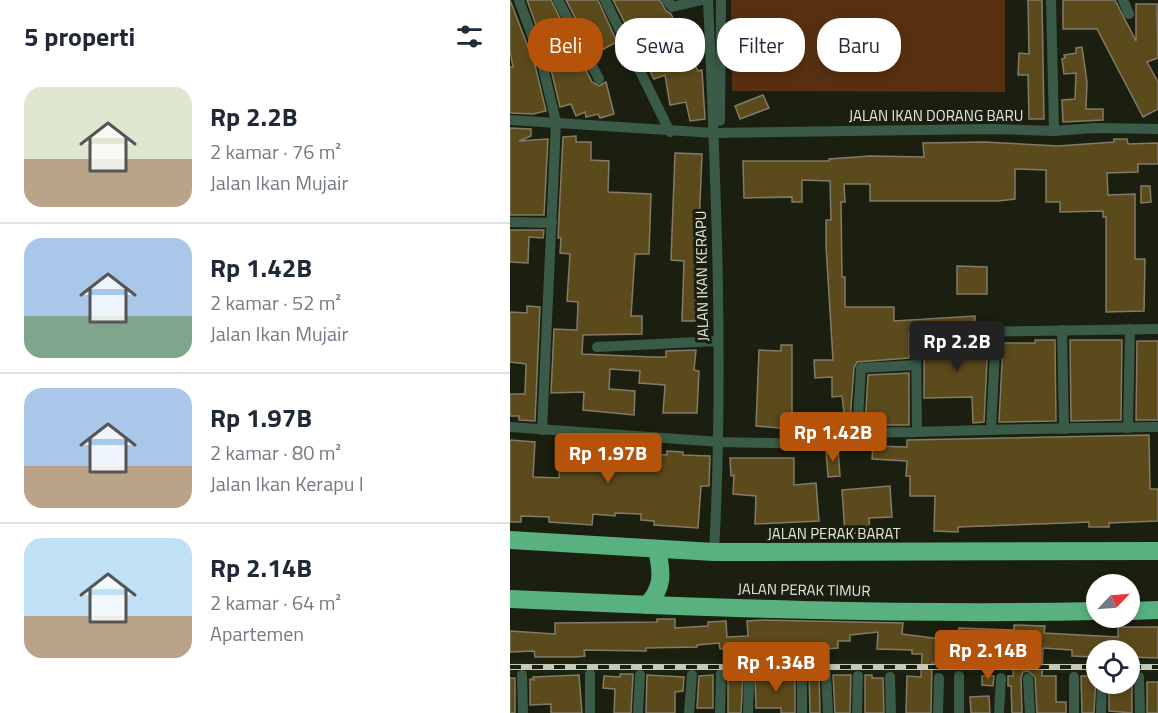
<!DOCTYPE html>
<html lang="id">
<meta charset="utf-8">
<style>
body{margin:0;font-family:"Titillium Web",sans-serif;background:#f6f6f7;color:#1f2937;height:100vh;display:flex;flex-direction:column;font-size:22px;white-space:nowrap}
*{box-sizing:border-box;margin:0}
p{font-size:20px;color:#747a83}
.icon{flex:none;width:33px;height:33px;fill:none;stroke:currentColor;stroke-width:2;stroke-linecap:round;stroke-linejoin:round}
.map{position:relative;flex:1;overflow:hidden}
.details{display:flex;flex-direction:column;background:#fff;width:510px}
.details>*{flex:none}
.banner{position:absolute;left:18px;top:18px;width:540px;height:54px;display:flex;gap:12px}
.needle{width:39px;rotate:65deg}
.tools{position:absolute;left:576px;top:574px;display:grid;gap:12px}
.tools a{display:grid;place-items:center;width:54px;height:54px;border-radius:50%;background:#fff;box-shadow:0 3px 9px #0003;font-size:30px}
.price{position:absolute;translate:-50% -51px;padding:0 14px;border-radius:6px;background:#b45309;color:#fff;font-size:20px;line-height:39px;filter:drop-shadow(0 2px 3px #0008)}
.price::after{content:'';position:absolute;left:50%;top:36px;width:18px;height:14px;margin-left:-9px;background:inherit;clip-path:polygon(0 0,100% 0,50% 100%)}
.price.active{background:#222;color:#fff}
ul{padding:0;list-style:none}
li{display:flex;align-items:center;gap:18px;height:150px;padding:0 24px}
li+li{border-top:2px solid #e0e1e3}
li span{display:grid;place-items:center;flex:none;width:168px;height:120px;border-radius:18px;color:#555}
li>.icon{margin-inline-start:auto}
span .icon{width:72px;height:72px;fill:#fffc;stroke-width:1}
li b{font-size:26px}
h2{display:flex;justify-content:space-between;align-items:center;height:72px;padding:0 24px;font-size:26px}
.pill{padding:0 21px;border-radius:24px;background:#fff;box-shadow:0 3px 9px #0003;font-size:21px;line-height:54px}
.pill.active{background:#b45309;color:#fff}
main{display:flex;flex:1;min-height:0}
.map>svg:first-child{display:block}
.built{fill:#1e250e}
.green{fill:#573011}
.building{fill:#5b4a1b;stroke:#837b67;stroke-width:1.5}
.lines{fill:none;stroke-linecap:round;stroke-linejoin:round}
.street{stroke:#395b47;stroke-width:10}
.highway{stroke:#58b17f;stroke-width:18}
.rail-casing{stroke:#c5cabd;stroke-width:6}
.rail{stroke:#1a1f0f;stroke-width:4;stroke-dasharray:11;stroke-linecap:butt}
.labels{text-anchor:middle;stroke-width:6;stroke-linejoin:round;paint-order:stroke}
.street-label{font-size:15px;fill:#e4e9dd;stroke:#1a1f0f}
</style>
<main>
<section class="details">
<h2>5 properti<svg class="icon" aria-label="filters" viewBox="0 0 24 24"><path d="M4 7h16M4 17h16"/><circle cx="9" cy="7" r="2"/><circle cx="15" cy="17" r="2"/></svg></h2>
<ul>
<li><span style="background:linear-gradient(#dfe7d0 60%,#b9a48a 0)"><svg class="icon" aria-label="home" viewBox="0 0 24 24"><path d="M3 11l9-7 9 7M6 9v11h12V9"/></svg></span><div><b>Rp 2.2B</b><p>2 kamar · 76 m²</p><p>Jalan Ikan Mujair</p></div></li>
<li><span style="background:linear-gradient(#a9c7e8 65%,#7fa58c 0)"><svg class="icon" aria-label="home" viewBox="0 0 24 24"><path d="M3 11l9-7 9 7M6 9v11h12V9"/></svg></span><div><b>Rp 1.42B</b><p>2 kamar · 52 m²</p><p>Jalan Ikan Mujair</p></div></li>
<li><span style="background:linear-gradient(#a9c7e8 65%,#b9a48a 0)"><svg class="icon" aria-label="home" viewBox="0 0 24 24"><path d="M3 11l9-7 9 7M6 9v11h12V9"/></svg></span><div><b>Rp 1.97B</b><p>2 kamar · 80 m²</p><p>Jalan Ikan Kerapu I</p></div></li>
<li><span style="background:linear-gradient(#bfe0f5 65%,#b9a48a 0)"><svg class="icon" aria-label="home" viewBox="0 0 24 24"><path d="M3 11l9-7 9 7M6 9v11h12V9"/></svg></span><div><b>Rp 2.14B</b><p>2 kamar · 64 m²</p><p>Apartemen</p></div></li>
</ul>
</section>
<div class="map">
<svg width="648" height="713" viewBox="0 0 648 713">
<rect width="100%" height="100%" fill="#1a1f0f"/>
<g class="built">
<path d="M0,659L586,660V673H0Z"/>
<rect x="620" y="660" width="28" height="13"/>
</g>
<path class="green" d="M221,0H495V92L222,91Z"/>
<g class="building">
<path d="M0,0L25,65L36,111L23,114L0,113V67H3L0,52Z"/>
<path d="M17,0H41L82,82L89,86L96,82L104,114L90,118L88,114L76,117L75,112L66,116L61,104L50,107L39,61Z"/>
<path d="M56,0H88L107,42L84,54Z"/>
<path d="M103,0H150L156,11L161,14L188,71L192,70L195,119L180,121L176,102L160,105L155,75L144,79Z"/>
<path d="M518,0H532L534,119H519L518,75H508L509,53L519,54Z"/>
<path d="M553,0H605L626,41V4H647L648,58L637,62L648,82V109L633,117L587,29H553Z"/>
<path d="M572,47L577,82L576,109H593V120L553,122L552,100L565,99L566,73L554,74L552,59L555,58L554,55L566,53V48Z"/>
<path d="M253,95L259,108L230,119L225,106Z"/>
<path d="M0,128L21,129V136L9,141L38,139L34,215H0Z"/>
<path d="M66,136V142H81V160L99,161L98,192L141,194L139,254H125L121,316H132V334L73,335L72,354L142,357H156V351L186,350L184,370L189,371L187,413H153L155,385L129,383L130,371L100,369L99,389L125,391L124,415L73,410L74,392L41,393L44,329L67,330L68,302L57,301L60,254L50,253L51,238H48L53,137Z"/>
<path d="M604,139H617L618,144L648,143V164H628V172L597,173L598,195L625,194V259H635L634,311L596,312V217H593V211L550,212V202H536V170L505,169V199L488,201H360V184H334L335,202H331L332,277H335V307H384V321L465,316V325L403,326L399,332V358L347,362L344,368L340,420L335,421L332,396L322,397V377L305,378L304,360H323L316,246V220H321L320,181L292,180V202H282V197L234,198L233,161H319V159L360,156L414,157L413,143L474,142L548,146L604,142Z"/>
<path d="M165,153L192,154L185,321H172L174,261L161,260Z"/>
<path d="M631,186H640L641,202L631,203Z"/>
<path d="M0,230H34L33,238L19,237L18,263L0,262Z"/>
<path d="M447,266L477,267V294H447Z"/>
<path d="M17,306L30,307L25,421L9,420V416H0V394H15L16,364L0,362V312L17,313Z"/>
<path d="M414,340L478,341L474,422L463,423L462,397L414,398Z"/>
<path d="M525,340H545L546,421L489,422L493,343H525Z"/>
<path d="M560,340H612L611,420L561,421Z"/>
<path d="M627,341H648V420H626Z"/>
<path d="M271,345H282V429L246,426L249,350L271,351Z"/>
<path d="M399,373V425H355L358,375Z"/>
<path d="M639,435L640,489H648V521L599,523V527H579V522L557,523L448,527V532L424,531L425,496H400V476H396L397,461L362,459L363,446L397,447V440Z"/>
<path d="M52,438L118,443V450L129,453L157,455V451L173,452V455L200,456L199,486H191L188,528L144,525V521L131,520V514L105,513V516L83,514L82,525L39,522V517L11,516V522H0V440L25,442L23,477L49,478Z"/>
<path d="M328,449L330,476L318,477L316,450Z"/>
<path d="M220,458H284V485L306,483L309,521L245,524L246,496L223,494L224,475L221,476Z"/>
<path d="M380,486L382,517L359,518L360,532L335,534L332,490Z"/>
<path d="M147,619H165V628L198,626V622L216,621L217,637L238,636L237,621L252,620L393,623L392,634L431,639L448,638L449,628L504,630V625L535,626L534,633L608,637V627H648V658L620,657V651L584,649V657L562,656V650L533,648L532,676H546V702H556V713H527L525,677L518,671L513,672L511,678L512,713H502L501,686H498V676H503V651H480V659H469V652H447L448,662L422,663L421,713H396L397,676L411,677L412,654H402V650L367,649L368,632L340,635V641H328V648L316,649V646L225,650V648L210,649L209,643L187,645V647L136,648V651L74,650L75,656L66,657H25L24,651L0,652V631L45,634V623L147,622Z"/>
<path d="M299,673H309L310,713H300Z"/>
<path d="M110,674H123L121,713H104L105,689L93,688L94,676L110,677Z"/>
<path d="M272,674H285V713H271V708H246L245,677H272Z"/>
<path d="M69,675L72,713H41V704L20,705V679L24,680L23,677Z"/>
<path d="M137,675L174,677L173,691L165,692V713H136Z"/>
<path d="M203,675V708H187L189,676Z"/>
<path d="M323,675H341L340,713H325Z"/>
<path d="M355,675H362V678H373L374,713H355Z"/>
<path d="M218,676H233L231,713H218Z"/>
<path d="M472,676H484L483,686L472,685Z"/>
<path d="M571,676H586L584,713H572Z"/>
<rect x="0" y="678" width="5" height="35"/>
<path d="M620,682H622V713L599,711V684Z"/>
<rect x="637" y="682" width="11" height="31"/>
<path d="M479,696L480,713H461L460,697Z"/>
</g>
<g class="lines">
<g class="street">
<path d="M9,0L32,63L46,122L32,430"/>
<path d="M48,0L89,79"/>
<path d="M95,0L160,132"/>
<path d="M157,0L162,7L192,0"/>
<path d="M198,0C206,184 214,368 204,552"/>
<path d="M541,0L544,131"/>
<path d="M613,0L619,14"/>
<path d="M0,120L204,133L481,129L544,131L584,128L648,129"/>
<path d="M210,121L211,0"/>
<path d="M0,222L42,223"/>
<path d="M552,330L554,429"/>
<path d="M87,347L208,341"/>
<path d="M0,427L210,442L310,444C340,429 376,433 409,432C489,429 568,428 648,427"/>
<path d="M618,428L620,329"/>
<path d="M481,429L486,331"/>
<path d="M407,432L406,333L648,329"/>
<path d="M347,434L351,368L406,365"/>
<path d="M80,674V713"/>
<path d="M12,675L13,713"/>
<path d="M316,675L318,713"/>
<path d="M292,676V713"/>
<path d="M449,676V713"/>
<path d="M380,677L381,713"/>
<path d="M629,677L630,713"/>
<path d="M518,678L520,713"/>
<path d="M128,713L130,675"/>
<path d="M179,713L182,675"/>
<path d="M210,713L211,674"/>
<path d="M238,713L239,681"/>
<path d="M347,713L348,676"/>
<path d="M428,713L429,678"/>
<path d="M489,713L491,678"/>
<path d="M564,713V677"/>
<path d="M591,713L592,684"/>
</g>
<g class="highway">
<path d="M0,540L204,552L648,551"/>
<path d="M0,599C195,608 391,615 586,611"/>
<path d="M137,605C154,587 152,573 147,549"/>
<path d="M620,611L648,610"/>
</g>
<defs>
<g id="rail">
<path d="M0,667H586"/>
<path d="M620,667H648"/>
</g>
</defs>
<use href="#rail" class="rail-casing"/>
<use href="#rail" class="rail"/>
</g>
<g class="labels">
<g class="street-label">
<text x="426" y="121">JALAN IKAN DORANG BARU</text>
<text transform="translate(192 276) rotate(-91)" y="5">JALAN IKAN KERAPU</text>
<text x="324" y="539">JALAN PERAK BARAT</text>
<text transform="translate(294 590) rotate(1)" y="5">JALAN PERAK TIMUR</text>
</g>
</g>
</svg>
<div class="tools">
<a><svg class="needle" viewBox="-14 -14 28 28"><path d="M0-13l5 13h-10z" fill="#e53935"/><path d="M0 13l5-13h-10z" fill="#747a83"/></svg></a>
<a><svg class="icon" aria-label="locate" viewBox="0 0 24 24"><circle cx="12" cy="12" r="6"/><path d="M12 2v4M12 18v4M2 12h4M18 12h4"/></svg></a>
</div>
<b class="price active" style="left:447px;top:372px">Rp 2.2B</b>
<b class="price" style="left:323px;top:463px">Rp 1.42B</b>
<b class="price" style="left:98px;top:484px">Rp 1.97B</b>
<b class="price" style="left:478px;top:681px">Rp 2.14B</b>
<b class="price" style="left:266px;top:693px">Rp 1.34B</b>
<div class="banner">
<a class="pill active">Beli</a>
<a class="pill">Sewa</a>
<a class="pill">Filter</a>
<a class="pill">Baru</a>
</div>
</div>
</main>
